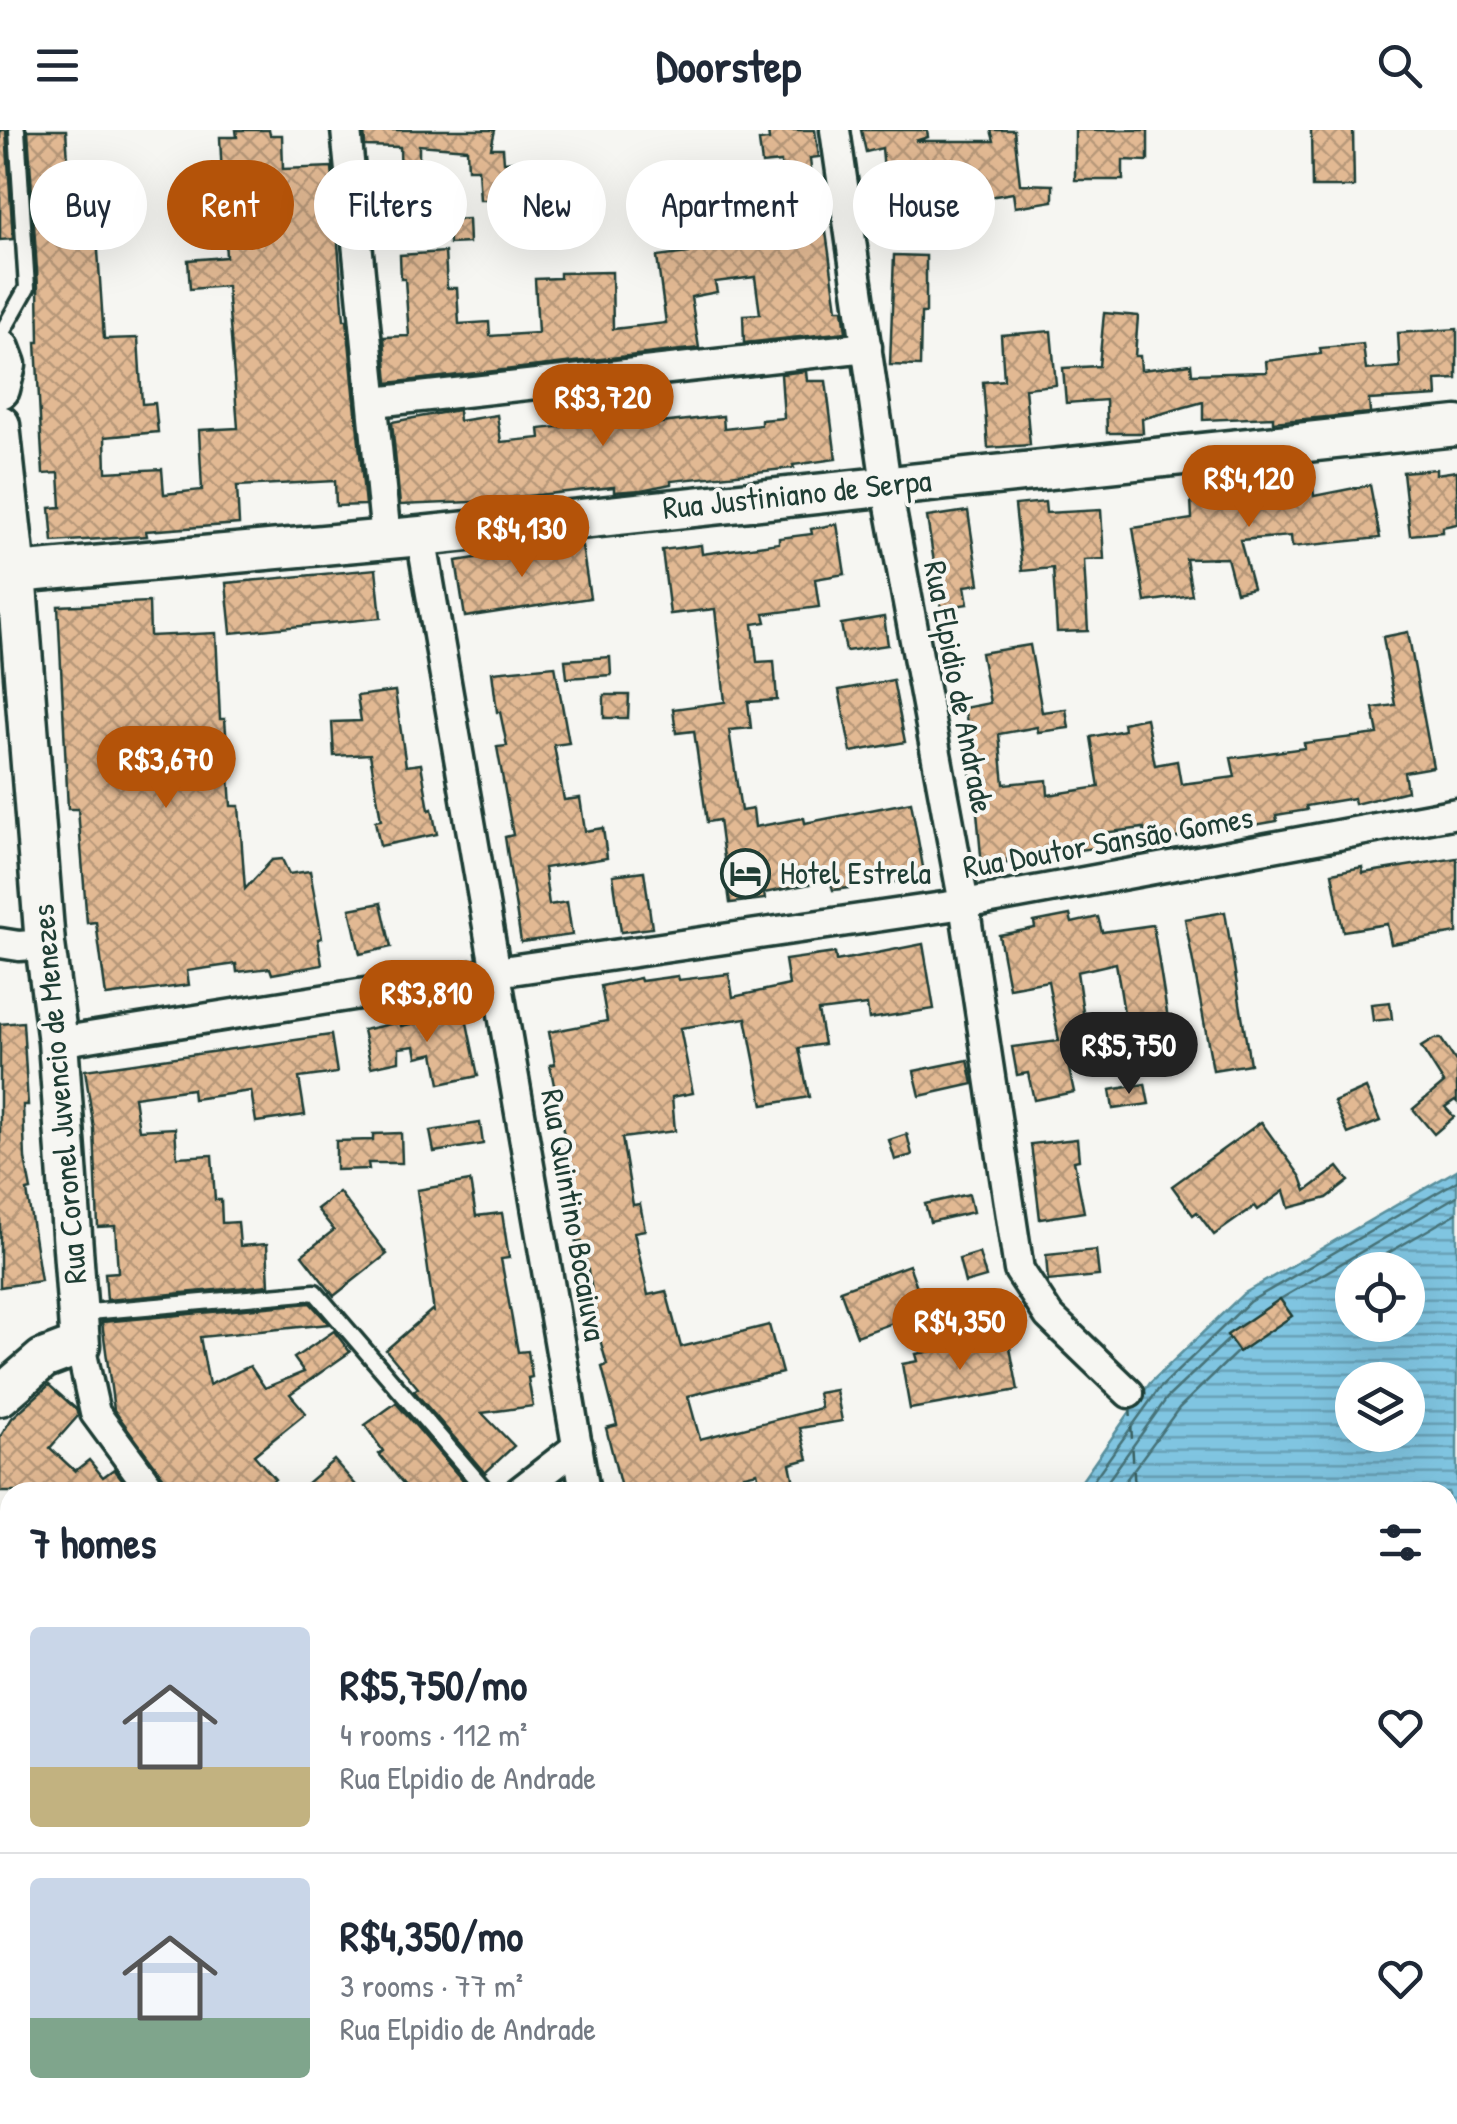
<!DOCTYPE html>
<meta charset="utf-8">
<style>
body{margin:0;font-family:"Patrick Hand",sans-serif;background:#f6f6f7;color:#1f2937;height:100vh;display:flex;flex-direction:column;font-size:38px;white-space:nowrap}
*{box-sizing:border-box;margin:0}
p{font-size:32px;color:#747a83}
.icon{flex:none;width:55px;height:55px;fill:none;stroke:currentColor;stroke-width:2;stroke-linecap:round;stroke-linejoin:round}
.map{position:relative;flex:1;overflow:hidden}
.sheet{position:absolute;left:0px;top:1352px;width:1458px;height:642px;display:flex;flex-direction:column;background:#fff;border-radius:30px 30px 0 0;box-shadow:0 10px 40px #0002}
.sheet>*{flex:none}
.guide{position:absolute;left:30px;top:30px;width:1398px;height:90px;display:flex;gap:20px}
.fabs{position:absolute;left:1335px;top:1122px;display:grid;gap:20px}
.fabs a{display:grid;place-items:center;width:90px;height:90px;border-radius:50%;background:#fff;box-shadow:0 10px 40px #0002;font-size:50px}
.price{position:absolute;translate:-50% -85px;padding:0 22px;border-radius:35px;background:#b45309;color:#fff;font-size:32px;line-height:65px;filter:drop-shadow(0 2px 5px #0008)}
.price::after{content:'';position:absolute;left:50%;top:60px;width:30px;height:22px;margin-left:-15px;background:inherit;clip-path:polygon(0 0,100% 0,50% 100%)}
.price.active{background:#222;color:#fff}
ul{padding:0;list-style:none}
li{display:flex;align-items:center;gap:30px;height:250px;padding:0 30px}
li+li{border-top:2px solid #e0e1e3}
li span{display:grid;place-items:center;flex:none;width:280px;height:200px;border-radius:10px;color:#555}
li>.icon{margin-inline-start:auto}
span .icon{width:120px;height:120px;fill:#fffc;stroke-width:1}
li b{font-size:42px}
h2{display:flex;justify-content:space-between;align-items:center;height:120px;padding:0 30px;font-size:42px}
.chip{padding:0 35px;border-radius:45px;background:#fff;box-shadow:0 10px 40px #0002;font-size:35px;line-height:90px}
.chip.active{background:#b45309;color:#fff}
header{display:flex;justify-content:space-between;align-items:center;height:130px;padding:0 30px;background:#fff;font-size:45px;font-weight:700}
.map>svg:first-child{display:block}
.water{fill:url(#water-rules);stroke:#598f9c;stroke-width:2.5;fill-rule:evenodd}
.lines{fill:none;stroke-linecap:round;stroke-linejoin:round}
.shore{stroke:#467379;stroke-width:2.5}
.ferry{stroke:#375f5f;stroke-width:2.5;stroke-dasharray:12 10;stroke-linecap:butt}
.building{fill:url(#building-cross-hatch);stroke:#1f3d34;stroke-width:2.5}
.lane-casing{stroke:#1f3d34;stroke-width:21}
.street-casing{stroke:#1f3d34;stroke-width:35}
.secondary-casing{stroke:#1f3d34;stroke-width:45}
.path{stroke:#1f3d34;stroke-width:4;stroke-dasharray:2.5 8;stroke-linecap:butt}
.lane{stroke:#f6f6f2;stroke-width:14}
.street{stroke:#f6f6f2;stroke-width:28}
.secondary{stroke:#f6f6f2;stroke-width:38}
.labels{text-anchor:middle;stroke-width:8;stroke-linejoin:round;paint-order:stroke}
.street-label{font-size:32px;fill:#1f3d34;stroke:#f6f6f2}
.poi-label{font-size:32px;fill:#1f3d34;stroke:#f6f6f2;text-anchor:start}
</style>
<header><svg class="icon" aria-label="menu" viewBox="0 0 24 24"><path d="M4 6h16M4 12h16M4 18h16"/></svg>Doorstep<svg class="icon" aria-label="search" viewBox="0 0 24 24"><circle cx="10" cy="10" r="6"/><path d="M15 15l6 6"/></svg></header>
<div class="map">
<svg width="1457" height="1994" viewBox="0 0 1457 1994">
<defs>
<pattern id="water-rules" width="6" height="5" patternUnits="userSpaceOnUse" patternTransform="scale(2.5)"><rect width="6" height="5" fill="#80c5e1"/><path d="M0 2.5h6" fill="none" stroke="#68a1b7"/></pattern>
<pattern id="building-cross-hatch" width="8" height="8" patternUnits="userSpaceOnUse" patternTransform="scale(2.5)"><rect width="8" height="8" fill="#e2b993"/><path d="M0 0l8 8M0 8l8-8" fill="none" stroke="#b79879"/></pattern>
</defs>
<rect width="100%" height="100%" fill="#f6f6f2"/>
<filter id="ink" filterUnits="userSpaceOnUse"><feTurbulence type="fractalNoise" baseFrequency=".01" numOctaves="2"/><feDisplacementMap in="SourceGraphic" scale="20" xChannelSelector="R" yChannelSelector="G"/><feConvolveMatrix kernelMatrix="1 2 1 2 8 2 1 2 1" color-interpolation-filters="sRGB"/></filter>
<g filter="url(#ink)">
<g class="water">
<path d="M1457,1040V1542L1448,1554V1362H1074L1150,1253L1243,1164ZM1352,1140H1408V1195H1352ZM1352,1250H1408V1305H1352Z"/>
<path d="M829,1985H1137L1132,1994H827Z"/>
</g>
<g class="lines">
<g class="shore">
<path d="M1359,1140L1457,1083"/>
<path d="M1282,1168L1457,1066"/>
<path d="M1085,1362L1158,1260L1249,1172L1457,1051"/>
<path d="M1100,1362L1167,1268L1228,1210"/>
<path d="M1117,1362L1179,1278L1236,1223"/>
</g>
<path class="ferry" d="M1130,1275L1135,1362"/>
</g>
<g class="building">
<path d="M0,0H6L13,109L0,110Z"/>
<path d="M28,0H66L71,75H81L83,107L97,106L104,209L138,208L142,274L155,273L158,302L105,307L106,342L162,339L164,364L202,360L199,300L238,298L227,156L190,159L188,130L226,127L220,7H237L236,0H269L270,5H282L283,39L332,37L344,190H347L365,375L336,376L335,351L237,356L239,394L146,401L147,406L53,412L50,378L61,377L59,343L43,344L36,212H39L38,157Z"/>
<path d="M364,0H495L491,18H503L504,32L533,29L536,70H480L478,39H468L467,19L419,15V57H401L400,17L365,16Z"/>
<path d="M768,0H815L819,27L810,28L814,70L784,73L781,32L762,34L759,11L769,10Z"/>
<path d="M861,0H927L928,7L915,11H994L991,0H1014L1020,54L1053,55V71L1015,77L1013,63L989,67L988,61L941,58L886,63L882,18L866,22Z"/>
<path d="M1075,0H1148V31L1123,30V50H1075Z"/>
<path d="M1311,0H1353L1354,57H1312Z"/>
<path d="M710,72L714,121L779,114L778,107L826,102L837,179H843L846,202L744,213L743,185L760,184L755,147L715,152L717,162L691,167L699,218L388,253L384,207L409,206L405,149H401L400,125L445,122L447,158H457L459,194L489,192L490,206L538,203L535,149L560,148V143L612,142L613,199L666,193L657,127L689,123L686,108L692,106L689,73Z"/>
<path d="M468,89L469,113L449,114L448,90Z"/>
<path d="M894,125L926,126V183H921L920,236L890,235Z"/>
<path d="M1104,183L1138,186L1135,226H1140L1141,240L1191,234L1192,244L1267,242L1266,231L1321,224L1320,218L1363,214L1366,240L1400,237L1398,203L1457,199V249L1436,250L1437,266L1369,270L1370,283L1273,292V287L1203,290V272L1142,289L1143,303H1107L1106,270L1066,273L1063,238L1099,236Z"/>
<path d="M1051,201L1056,255L1025,258L1030,315L988,318L983,252L1004,250L1001,205Z"/>
<path d="M806,241L807,251H826L836,329L793,335L794,338L671,351V354L641,360L614,362V357L472,372L400,375L392,292L458,280L459,291L497,285L501,312L540,308L539,299L567,296L565,268L630,261L634,296L723,286L724,299L761,295V290L784,288L781,244Z"/>
<path d="M1436,339V344L1457,341V394L1442,397V402L1410,405L1403,342Z"/>
<path d="M1277,347L1278,352L1312,349L1314,366L1370,355L1380,408L1292,417L1291,406L1240,410L1253,458L1236,462L1227,428L1186,429L1192,465L1145,472L1133,398L1192,389L1191,368L1244,365L1243,349Z"/>
<path d="M1045,372L1046,383L1101,380L1104,429L1084,430L1088,501L1057,502L1053,438L1022,441L1015,375Z"/>
<path d="M968,381L979,454L965,456L968,474L941,478L927,387Z"/>
<path d="M837,394L845,444L815,449L819,477L764,484L766,492L753,494L757,532L774,531L777,570L748,572L751,598L729,600L741,681L753,679L755,697L804,688L805,693L911,672L925,748L833,760L830,750L764,763L765,769L730,773L719,690L707,692L694,601L676,603L673,579L725,572L715,479L670,484L662,420L701,415L702,424L779,413V408L812,404L811,399Z"/>
<path d="M582,416L590,468L465,487L456,431L533,419L534,423Z"/>
<path d="M376,439L381,488L231,503L226,453Z"/>
<path d="M149,472L150,506L216,503L220,589H225L231,676H239L245,759L272,730L282,729L289,744L310,741L322,808L318,809L322,835L272,844L270,838L237,842L236,834L187,841L189,855L106,866L96,792L87,793L78,679H68L58,476Z"/>
<path d="M884,487L888,515L846,521L841,494Z"/>
<path d="M1408,502L1433,637L1404,642L1407,661L1355,674L1354,668L1306,676L1307,680L1276,685L1277,691L1243,697L1241,687L1189,694L1191,705L1170,709L1168,701L1145,705L1144,698L1093,704L1095,718L1007,729L1008,733L982,736L974,650H971L969,627H974L964,578L990,573L981,523L1030,515L1042,582L1066,579L1069,598L1038,602L1037,597L999,604L1004,654L1047,650L1048,665L1099,657L1091,607L1124,600L1123,593L1146,588L1155,635L1177,631L1181,654L1235,647L1231,628L1305,618L1304,613L1378,604L1373,578L1395,575L1383,507Z"/>
<path d="M610,527L611,545L567,548L565,530Z"/>
<path d="M555,536L569,613L554,615L564,670L580,668L585,701L603,698L607,728L544,738L549,775L567,772L572,805L521,812L505,707L513,705L497,617L507,616L500,582H497L492,542Z"/>
<path d="M893,550L905,612L851,622L839,560Z"/>
<path d="M395,561L406,636L421,634L429,680L432,679L437,704L380,716L375,691L381,690L370,624L334,626L332,592L361,591L357,566Z"/>
<path d="M604,565H629L628,588H604Z"/>
<path d="M1457,728V803L1391,814L1387,794L1343,801L1332,743L1362,737L1363,743Z"/>
<path d="M644,741L652,798L621,802L613,745Z"/>
<path d="M381,773L391,817L360,824L350,779Z"/>
<path d="M1225,782L1250,934L1213,940L1185,789Z"/>
<path d="M1070,785L1072,793L1098,787L1102,802L1153,795L1176,939L1134,945L1116,833L1077,842L1091,935L1069,939L1074,962L1034,970L1028,943L1017,945L1012,917L1059,911L1048,851L1009,858L999,805L1035,798L1034,792Z"/>
<path d="M923,814L934,879L869,889L867,875L818,881L824,914L799,918L809,967L763,975L746,888L680,898L693,963L672,967L675,1001L622,1008L633,1075L640,1074L645,1100L634,1102L648,1165L666,1161L681,1217L769,1195L782,1243L688,1266L700,1309L821,1278L818,1263L836,1260L842,1291L800,1298L808,1329L790,1334L796,1362H762L757,1342L676,1362H622L606,1298L617,1295L602,1237L607,1235L592,1180L596,1179L582,1112L576,1113L571,1087L580,1086L550,935L555,934L549,902L607,891L601,856L640,848L641,851L678,846L679,850L729,844L733,867L789,855L785,830L835,823L836,831Z"/>
<path d="M1390,872L1392,889L1373,891L1371,874Z"/>
<path d="M465,883L478,946L440,954L434,923L417,927L415,916L399,918V931L371,937L363,900L400,892L401,896Z"/>
<path d="M23,892L28,975H23L25,1029L31,1060L27,1061L41,1151L0,1157V894Z"/>
<path d="M331,905L337,943L299,948L305,985L256,992L251,961L193,969L192,959L134,967L139,1000L175,998L177,1027L212,1025L215,1070H221L222,1093L238,1092L240,1116L267,1114L269,1155L107,1170L105,1143L118,1142L115,1096L98,1097L94,999L85,940Z"/>
<path d="M1434,909H1441L1457,933V972L1455,970L1445,977L1454,987L1434,1004L1413,979L1444,953L1421,917Z"/>
<path d="M968,930L973,954L920,966L914,941Z"/>
<path d="M1145,954L1149,974L1113,979L1110,960Z"/>
<path d="M1366,958L1380,991L1348,1004L1334,972Z"/>
<path d="M1261,992L1301,1047L1306,1061L1338,1037L1349,1051L1327,1068L1289,1078L1284,1061L1258,1080L1255,1076L1214,1105L1197,1082L1193,1085L1172,1056Z"/>
<path d="M480,993L483,1014L434,1022L430,1001Z"/>
<path d="M401,1003L402,1033H368L369,1039L336,1040V1011L373,1010V1004Z"/>
<path d="M907,1004L912,1025L895,1030L889,1010Z"/>
<path d="M1077,1009L1079,1030L1074,1031L1084,1082L1040,1089L1031,1014Z"/>
<path d="M470,1051L476,1086L502,1083L509,1128L501,1129L518,1222L528,1221L532,1247L528,1248L533,1276L482,1283L514,1316L485,1343L414,1261L418,1258L386,1220L432,1180L434,1183L417,1060Z"/>
<path d="M339,1062L387,1124L334,1166L302,1125L334,1100L317,1079Z"/>
<path d="M969,1064L973,1082L930,1092L925,1074Z"/>
<path d="M1096,1120L1099,1146L1048,1151L1046,1125Z"/>
<path d="M979,1123L986,1147L965,1153L959,1129Z"/>
<path d="M909,1135L926,1181L857,1206L840,1160Z"/>
<path d="M1280,1169L1292,1186L1239,1222L1227,1205Z"/>
<path d="M310,1173L329,1194L200,1207L209,1255L250,1236L265,1258L304,1242L294,1228L334,1201L350,1222L290,1264L306,1283L254,1325L275,1349L259,1362H170L167,1352L114,1280L102,1192Z"/>
<path d="M1008,1207L1018,1260L910,1279L902,1234L918,1231L916,1224Z"/>
<path d="M49,1255L76,1279L78,1286L50,1318L75,1341L89,1330L103,1347L114,1339L126,1354L116,1362H0V1307L12,1288Z"/>
<path d="M396,1273L469,1358L464,1362H410L379,1324L383,1321L365,1295Z"/>
<path d="M334,1330L362,1362H315L307,1353Z"/>
</g>
<g class="lines">
<defs>
<g id="lane">
<path d="M0,206L27,158L17,0"/>
<path d="M78,1183L315,1162L487,1362"/>
</g>
<g id="street">
<path d="M346,0L386,409"/>
<path d="M835,0L886,354L964,774L1019,1140L1049,1186L1129,1263"/>
<path d="M375,272L867,217"/>
<path d="M421,406L585,1362"/>
<path d="M0,813L19,816L45,814"/>
<path d="M58,912L497,842L964,774L1457,683"/>
<path d="M80,1215L95,1283L153,1362"/>
<path d="M519,1362L578,1316"/>
<path d="M1177,1994V1985"/>
</g>
<g id="secondary">
<path d="M0,219L6,235L0,259"/>
<path d="M0,295L16,443L45,814L58,912L80,1215L43,1229L0,1266"/>
<path d="M16,443L421,406L1457,296"/>
</g>
</defs>
<use href="#lane" class="lane-casing"/>
<use href="#street" class="street-casing"/>
<use href="#secondary" class="secondary-casing"/>
<g class="path">
<path d="M0,1820L10,1828"/>
<path d="M297,1985L319,1994"/>
</g>
<use href="#lane" class="lane"/>
<use href="#street" class="street"/>
<use href="#secondary" class="secondary"/>
</g>
</g>
<defs>
<symbol id="hotel-ring" viewBox="-11 -11 22 22"><circle r="9.5" fill="#f6f6f2" stroke="#1f3d34" stroke-width="1.5"/><path d="M-6-4.5h1.5V1H6V5H4.5V3h-9V5H-6ZM-4 0a1.8 1.8 0 1 1 3.6 0ZM.5 0V-2.5h3Q6-2.5 6 0Z" fill="#1f3d34"/></symbol>
</defs>
<g fill-rule="evenodd">
<use href="#hotel-ring" x="718" y="716" width="55" height="55"/>
</g>
<g class="labels">
<g class="street-label">
<text transform="translate(797 364) rotate(-6)" y="11">Rua Justiniano de Serpa</text>
<text transform="translate(959 557) rotate(79)" y="11">Rua Elpidio de Andrade</text>
<text transform="translate(1108 712) rotate(-10)" y="11">Rua Doutor Sansão Gomes</text>
<text transform="translate(59 964) rotate(-95)" y="11">Rua Coronel Juvencio de Menezes</text>
<text transform="translate(574 1085) rotate(80)" y="11">Rua Quintino Bocaiuva</text>
</g>
<g class="poi-label">
<text x="780" y="754">Hotel Estrela</text>
</g>
</g>
</svg>
<div class="fabs">
<a><svg class="icon" aria-label="locate" viewBox="0 0 24 24"><circle cx="12" cy="12" r="6"/><path d="M12 2v4M12 18v4M2 12h4M18 12h4"/></svg></a>
<a><svg class="icon" aria-label="layers" viewBox="0 0 24 24"><path d="M12 4l9 5-9 5-9-5zM3 14l9 5 9-5"/></svg></a>
</div>
<b class="price" style="left:603px;top:319px">R$3,720</b>
<b class="price" style="left:1249px;top:400px">R$4,120</b>
<b class="price" style="left:522px;top:450px">R$4,130</b>
<b class="price" style="left:166px;top:681px">R$3,670</b>
<b class="price" style="left:427px;top:915px">R$3,810</b>
<b class="price active" style="left:1129px;top:967px">R$5,750</b>
<b class="price" style="left:960px;top:1243px">R$4,350</b>
<div class="guide">
<a class="chip">Buy</a>
<a class="chip active">Rent</a>
<a class="chip">Filters</a>
<a class="chip">New</a>
<a class="chip">Apartment</a>
<a class="chip">House</a>
</div>
<section class="sheet">
<h2>7 homes<svg class="icon" aria-label="filters" viewBox="0 0 24 24"><path d="M4 7h16M4 17h16"/><circle cx="9" cy="7" r="2"/><circle cx="15" cy="17" r="2"/></svg></h2>
<ul>
<li><span style="background:linear-gradient(#c9d6e8 70%,#c2b280 0)"><svg class="icon" aria-label="home" viewBox="0 0 24 24"><path d="M3 11l9-7 9 7M6 9v11h12V9"/></svg></span><div><b>R$5,750/mo</b><p>4 rooms · 112 m²</p><p>Rua Elpidio de Andrade</p></div><svg class="icon" aria-label="heart" viewBox="0 0 24 24"><path d="M12 20l-8-8c-3-5 5-10 8-4 3-6 11-1 8 4z"/></svg></li>
<li><span style="background:linear-gradient(#c9d6e8 70%,#7fa58c 0)"><svg class="icon" aria-label="home" viewBox="0 0 24 24"><path d="M3 11l9-7 9 7M6 9v11h12V9"/></svg></span><div><b>R$4,350/mo</b><p>3 rooms · 77 m²</p><p>Rua Elpidio de Andrade</p></div><svg class="icon" aria-label="heart" viewBox="0 0 24 24"><path d="M12 20l-8-8c-3-5 5-10 8-4 3-6 11-1 8 4z"/></svg></li>
</ul>
</section>
</div>
